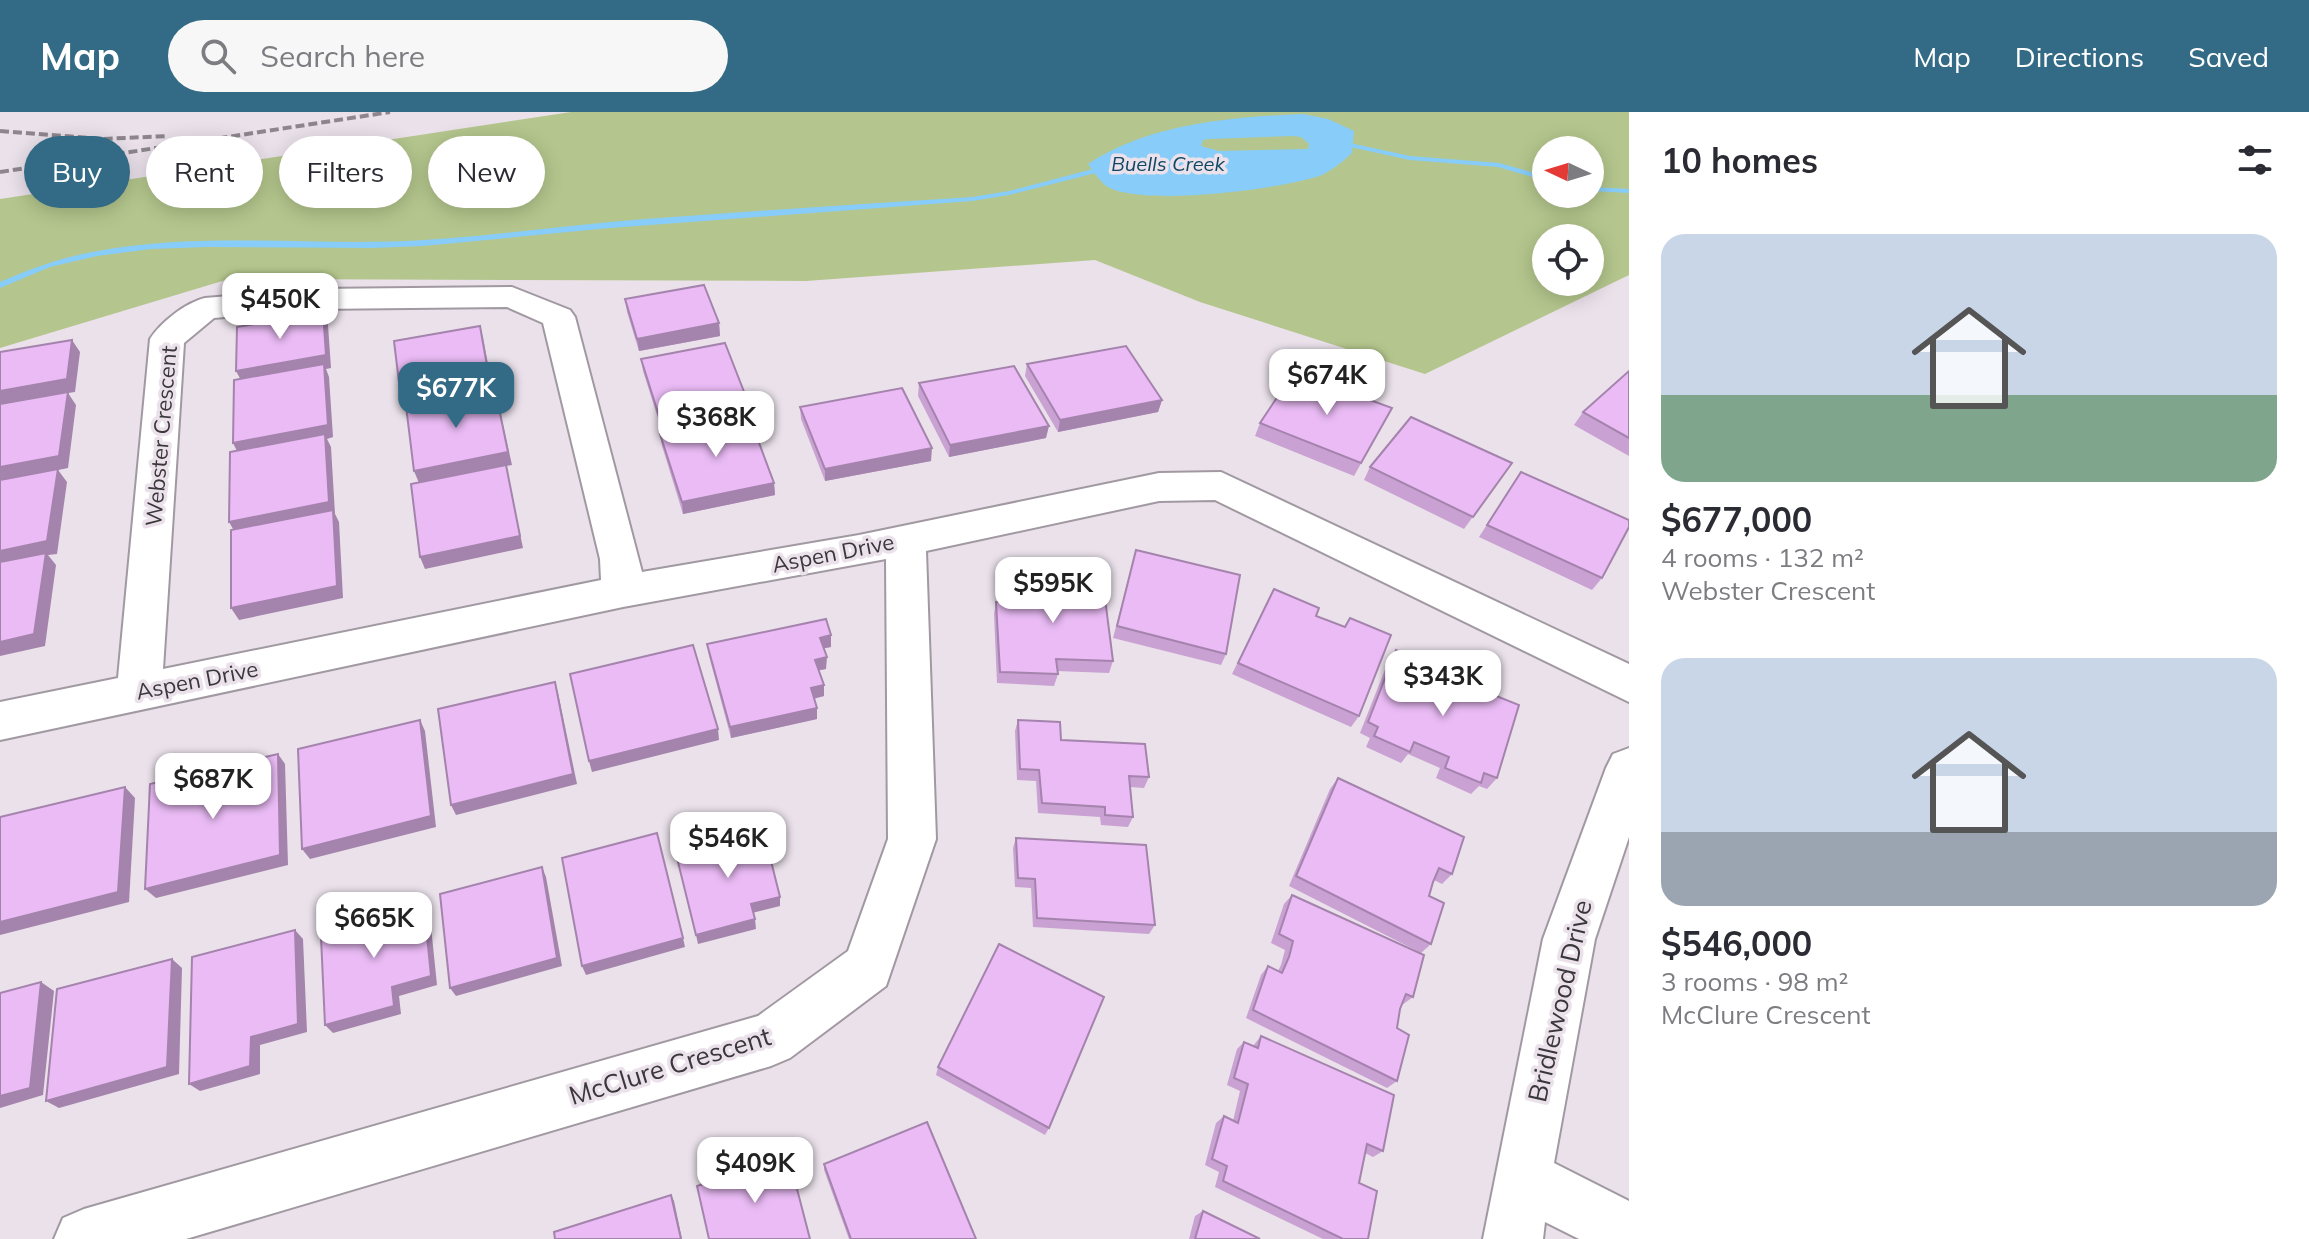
<!DOCTYPE html>
<meta charset="utf-8">
<style>
body{margin:0;font-family:Mulish,sans-serif;background:#f7f7f7;color:#2b2b33;height:100vh;display:flex;flex-direction:column;font-size:30px;white-space:nowrap}
*{box-sizing:border-box;margin:0}
p{font-size:26px;color:#7c7c81}
.icon{flex:none;width:44px;height:44px;fill:none;stroke:currentColor;stroke-width:2;stroke-linecap:round;stroke-linejoin:round}
.map{position:relative;flex:1;overflow:hidden}
.drawer{display:flex;flex-direction:column;background:#fff;width:680px}
.drawer>*{flex:none}
.guide{position:absolute;left:24px;top:24px;width:760px;height:72px;display:flex;gap:16px}
.needle{width:52px;rotate:274deg}
.buttons{position:absolute;left:1532px;top:24px;display:grid;gap:16px}
.buttons a{display:grid;place-items:center;width:72px;height:72px;border-radius:50%;background:#fff;box-shadow:0 4px 20px #0003;font-size:40px}
.price{position:absolute;translate:-50% -68px;padding:0 18px;border-radius:16px;background:#fff;color:#222;font-size:26px;line-height:52px;filter:drop-shadow(0 2px 4px #0008)}
.price::after{content:'';position:absolute;left:50%;top:48px;width:24px;height:18px;margin-left:-12px;background:inherit;clip-path:polygon(0 0,100% 0,50% 100%)}
.price.current{background:#336a85;color:#fff}
ul{padding:0;list-style:none}
li{display:grid;align-content:center;gap:16px;height:424px;padding:0 32px}
li span{display:grid;place-items:center;height:248px;border-radius:24px;color:#555}
li>.icon{margin-inline-start:auto}
span .icon{width:144px;height:144px;fill:#fffc;stroke-width:1}
li b{font-size:34px}
h2{display:flex;justify-content:space-between;align-items:center;height:96px;padding:0 32px;font-size:34px}
.tag{padding:0 28px;border-radius:36px;background:#fff;box-shadow:0 4px 20px #0003;font-size:28px;line-height:72px}
.tag.current{background:#336a85;color:#fff}
header{display:flex;align-items:center;gap:48px;box-sizing:border-box;height:112px;padding:0 40px;background:#336a85;color:#fff}
header strong{font-size:38px}
nav{display:flex;gap:44px;margin-inline-start:auto;font-size:28px}
.search{width:560px;height:72px;background:#f7f7f7;display:flex;align-items:center;gap:20px;box-sizing:border-box;padding:0 28px;border-radius:44px;color:#7c7c81;font-size:30px}
main{display:flex;flex:1;min-height:0}
.map>svg:first-child{display:block}
.green{fill:#b4c68d;fill-rule:evenodd}
.water{fill:#88cdf9;fill-rule:evenodd}
.lines{fill:none;stroke-linecap:round;stroke-linejoin:round}
.stream{fill:#88cdf9;fill-rule:evenodd}
.street-casing{stroke:#a199a1;stroke-width:4}
.street{fill:#fff;fill-rule:evenodd}
.rail{stroke:#8d878d;stroke-width:4;stroke-dasharray:9 4;stroke-linecap:butt}
.wall{fill:#c9a1d3}
.shaded-wall{fill:#a483ac}
.building{fill:#eabbf5;stroke:#a483ac;stroke-width:2}
.labels{text-anchor:middle;stroke-width:7;stroke-linejoin:round;paint-order:stroke}
.far-water-label{font-size:20px;font-style:italic;fill:#0f4663;stroke:#eae1ea}
.street-label{font-size:22px;fill:#3a373a;stroke:#eae1ea}
.near-street-label{font-size:26px;fill:#3a373a;stroke:#eae1ea}
</style>
<header>
<strong>Map</strong>
<div class="search"><svg class="icon" aria-label="search" viewBox="0 0 24 24"><circle cx="10" cy="10" r="6"/><path d="M15 15l6 6"/></svg>Search here</div>
<nav><a>Map</a><a>Directions</a><a>Saved</a></nav>
</header>
<main>
<div class="map">
<svg width="1629" height="1127" viewBox="0 0 1629 1127">
<rect width="100%" height="100%" fill="#eae1ea"/>
<path class="green" d="M571,0H1629V163L1425,262L1200,190L1095,148L806,169L229,167L0,236V87ZM1546,38H1590V82H1546ZM1546,126H1590V170H1546Z"/>
<path class="water" d="M1303,2L1328,7L1354,19L1352,41C1344,49 1332,58 1322,63C1284,77 1143,95 1108,75C1101,71 1093,59 1088,52C1148,12 1232,5 1303,2ZM1292,24L1301,25L1309,32L1308,37L1219,39L1201,34L1203,28L1209,27Z"/>
<g class="lines">
<g class="stream">
<path d="M1350,31L1410,44L1499,51L1546,64V69L1498,55L1410,48L1350,35Z"/>
<path d="M1093,57H1096V61L1009,83L972,89L610,116L423,134L372,136L207,135L151,137L97,144L50,155L0,176V170C32,156 63,145 98,139C205,119 315,135 424,128C486,124 548,116 610,110C731,100 851,93 972,85L1009,79Z"/>
<path d="M1590,75L1629,77V81L1590,79Z"/>
</g>
<defs>
<g id="street">
<path d="M512,175L570,198L575,205L642,460L859,423L1159,361L1221,360L1629,552V590L1215,388L1159,389L926,439L936,727L886,874L790,946L771,954L186,1127H54L63,1106L84,1097L758,904L848,839L888,727L886,447L623,495L0,628V590L118,566L150,227C161,210 185,191 205,186L314,177ZM507,195L543,211L600,447L601,468L163,557L184,231L214,206L314,197Z"/>
<path d="M1629,636V725L1595,827L1554,1051L1629,1089V1127H1579L1545,1110L1543,1127H1483L1543,827L1606,656L1613,642Z"/>
</g>
</defs>
<use href="#street" class="street-casing"/>
<use href="#street" class="street"/>
<g class="rail">
<path d="M0,19L102,27L168,24"/>
<path d="M0,60L390,0"/>
</g>
</g>
<g class="wall">
<path d="M625,187L719,211L720,224L639,239L627,200Z"/>
<path d="M641,247L748,302L662,319L643,259Z"/>
<path d="M1027,252L1162,288L1158,300L1058,320L1025,264Z"/>
<path d="M1629,259V344L1574,313L1583,300Z"/>
<path d="M919,271L1046,326L949,345L918,284Z"/>
<path d="M800,295L931,349L825,369L801,307Z"/>
<path d="M1392,296L1354,364L1255,324L1260,311Z"/>
<path d="M660,322L774,371L775,383L683,402L662,334Z"/>
<path d="M1512,351L1464,417L1364,368L1370,355Z"/>
<path d="M1521,360L1602,466L1592,478L1479,425Z"/>
<path d="M1136,438L1226,542L1221,553L1113,526Z"/>
<path d="M1048,459L1073,470L1113,549L1109,561L1057,559L1058,562L1054,574L997,571L994,502L996,490H1012L1011,483L1014,471L1045,472Z"/>
<path d="M1274,477L1316,504L1344,515L1350,506L1359,604L1351,615L1232,562Z"/>
<path d="M831,523V535L824,536L826,557L819,558L824,573V584L814,587L817,607L731,626L709,544L707,532Z"/>
<path d="M1396,538L1440,566L1470,579L1474,575L1497,666L1487,677L1479,674L1471,682L1436,666L1440,656L1408,642L1401,651L1366,635L1370,626L1360,621L1388,550Z"/>
<path d="M1018,608L1061,628L1149,665L1144,676L1130,675L1133,705L1128,715L1101,713L1100,705L1038,701L1036,669L1017,668L1015,619Z"/>
<path d="M1338,666L1452,762L1442,772L1434,768L1429,784L1431,832L1421,841L1289,774L1330,677Z"/>
<path d="M1016,726L1155,813L1149,822L1033,815L1031,776L1015,775L1013,736Z"/>
<path d="M1292,783L1413,885L1402,893L1400,897L1397,916V969L1387,976L1246,906L1261,863L1268,854L1278,859L1281,853L1285,838L1271,831L1284,792Z"/>
<path d="M1261,924L1383,1039L1373,1045L1365,1041L1359,1071L1368,1127H1323L1215,1075L1219,1060L1205,1053L1216,1011L1224,1004L1233,1009L1240,979L1227,973L1237,937L1244,930L1253,934Z"/>
<path d="M938,955L1049,1016L1045,1023L936,963Z"/>
<path d="M824,1052L976,1127H849L824,1058Z"/>
<path d="M1203,1099L1260,1127H1189L1195,1104Z"/>
</g>
<g class="shaded-wall">
<path d="M323,200L328,213L331,256L326,257L329,265L333,325L327,327L331,335L335,402L339,410L343,486L239,508L231,496L236,422L229,410L239,343L233,331L243,272L236,259Z"/>
<path d="M719,211L720,224L639,239L637,227Z"/>
<path d="M480,214L483,226L494,283L406,300L401,287Z"/>
<path d="M72,228L80,240L75,280L68,281L76,293L68,356L58,358L67,370L57,442L48,443L56,453L45,534L0,544V279Z"/>
<path d="M495,277L512,353L506,354L523,436L425,457L420,445L419,371L414,359Z"/>
<path d="M1162,288L1158,300L1058,320L1060,308Z"/>
<path d="M748,290V302L662,319L660,307Z"/>
<path d="M1049,314L1046,326L949,345L950,333Z"/>
<path d="M932,336L931,349L825,369V357Z"/>
<path d="M774,371L775,383L683,402L682,390Z"/>
<path d="M831,523V535L820,537V526Z"/>
<path d="M827,545L826,557L815,559V548Z"/>
<path d="M555,570L558,581L577,672L456,703L451,693Z"/>
<path d="M824,573V584L811,587V576Z"/>
<path d="M817,596V607L731,626L730,615Z"/>
<path d="M420,608L425,619L436,715L310,747L302,737Z"/>
<path d="M718,617L719,628L592,660L589,649Z"/>
<path d="M278,642L285,652L288,753L156,786L145,777Z"/>
<path d="M125,675L135,686L129,790L0,823V810Z"/>
<path d="M542,755L546,765L562,854L456,884L450,876Z"/>
<path d="M423,785L429,795L437,873L399,884L401,902L333,921L325,913L392,875Z"/>
<path d="M780,785V794L752,801L751,792Z"/>
<path d="M755,807L756,817L698,832L696,823Z"/>
<path d="M295,818L303,827L307,920L260,933V962L200,979L189,972Z"/>
<path d="M683,826L685,835L586,863L582,854Z"/>
<path d="M172,847L182,856L179,962L59,996L46,989Z"/>
<path d="M41,870L54,879L43,983L0,996V984Z"/>
<path d="M671,1083L674,1089L682,1127H681Z"/>
</g>
<g class="building">
<path d="M704,173L719,211L637,227L625,187Z"/>
<path d="M323,200L326,243L236,259L237,215Z"/>
<path d="M480,214L490,271L401,287L394,229Z"/>
<path d="M72,228L67,267L0,279V240Z"/>
<path d="M725,231L748,290L660,307L641,247Z"/>
<path d="M1126,234L1162,288L1060,308L1027,252Z"/>
<path d="M324,252L328,313L233,331L234,268Z"/>
<path d="M1014,254L1049,314L950,333L919,271Z"/>
<path d="M1629,259V326L1583,300Z"/>
<path d="M1294,260L1392,296L1361,351L1260,311Z"/>
<path d="M902,276L932,336L825,357L800,295Z"/>
<path d="M495,277L508,340L414,359L406,294Z"/>
<path d="M68,280L59,344L0,355V292Z"/>
<path d="M749,304L774,371L682,390L660,322Z"/>
<path d="M1411,305L1512,351L1473,405L1370,355Z"/>
<path d="M325,322L329,390L229,410L230,340Z"/>
<path d="M506,353L520,424L420,445L411,372Z"/>
<path d="M58,357L47,429L0,439V368Z"/>
<path d="M1521,360L1629,408V415L1602,466L1487,413Z"/>
<path d="M333,398L337,474L231,496V418Z"/>
<path d="M1136,438L1240,463L1226,542L1117,514Z"/>
<path d="M46,441L34,522L0,530V450Z"/>
<path d="M1048,459L1072,460L1073,470L1103,471L1113,549L1056,547L1058,562L1000,560L996,490H1015L1014,471L1050,473Z"/>
<path d="M1274,477L1319,496L1316,504L1345,515L1350,506L1391,523L1359,604L1238,551Z"/>
<path d="M826,507L831,523L820,526L827,545L815,548L824,573L811,576L817,596L730,615L707,532Z"/>
<path d="M693,533L718,617L589,649L570,562Z"/>
<path d="M1396,538L1443,558L1440,566L1472,580L1474,575L1519,593L1497,666L1484,661L1481,671L1445,656L1449,645L1414,630L1410,640L1374,624L1378,615L1368,610Z"/>
<path d="M555,570L573,662L451,693L438,597Z"/>
<path d="M420,608L431,704L302,737L298,637Z"/>
<path d="M1018,608L1060,610L1061,628L1145,632L1149,665L1129,664L1133,705L1105,703V695L1042,691L1039,658L1020,657Z"/>
<path d="M278,642L280,743L145,777L150,672Z"/>
<path d="M1338,666L1464,725L1452,762L1439,756L1433,770L1429,784L1444,791L1431,832L1296,764Z"/>
<path d="M125,675L118,780L0,810V705Z"/>
<path d="M763,717L780,785L751,792L755,807L696,823L676,742L719,731L718,727Z"/>
<path d="M657,721L683,826L582,854L562,746Z"/>
<path d="M1016,726L1146,733L1155,813L1037,806L1035,767L1018,766Z"/>
<path d="M542,755L557,846L450,876L440,782Z"/>
<path d="M1292,783L1424,843L1413,885L1406,882L1400,897L1397,916L1409,923L1397,969L1253,898L1268,854L1282,861L1289,845L1293,829L1279,822Z"/>
<path d="M423,785L431,864L392,875L394,894L325,913L321,825L362,814V801Z"/>
<path d="M295,818L298,912L251,925L250,954L189,972L192,845Z"/>
<path d="M999,832L1104,885L1049,1016L938,955Z"/>
<path d="M172,847L167,955L46,989L57,877Z"/>
<path d="M41,870L30,976L0,984V881Z"/>
<path d="M1261,924L1394,983L1383,1039L1367,1032L1359,1071L1377,1079L1368,1127H1343L1223,1069L1227,1054L1212,1047L1224,1004L1238,1011L1248,972L1234,966L1244,930L1258,936Z"/>
<path d="M927,1010L976,1127H851L824,1052Z"/>
<path d="M789,1046L810,1127H709L697,1074Z"/>
<path d="M671,1083L681,1127H555L554,1120Z"/>
<path d="M1203,1099L1260,1127H1195Z"/>
</g>
<g class="labels">
<g class="far-water-label">
<text x="1168" y="59">Buells Creek</text>
</g>
<g class="street-label">
<text transform="translate(161 324) rotate(-85)" y="8">Webster Crescent</text>
<text transform="translate(833 441) rotate(-11)" y="8">Aspen Drive</text>
<text transform="translate(197 568) rotate(-11)" y="8">Aspen Drive</text>
</g>
<g class="near-street-label">
<text transform="translate(1560 889) rotate(-77)" y="9">Bridlewood Drive</text>
<text transform="translate(670 954) rotate(-17)" y="9">McClure Crescent</text>
</g>
</g>
</svg>
<div class="buttons">
<a><svg class="needle" viewBox="-14 -14 28 28"><path d="M0-13l5 13h-10z" fill="#e53935"/><path d="M0 13l5-13h-10z" fill="#7c7c81"/></svg></a>
<a><svg class="icon" aria-label="locate" viewBox="0 0 24 24"><circle cx="12" cy="12" r="6"/><path d="M12 2v4M12 18v4M2 12h4M18 12h4"/></svg></a>
</div>
<b class="price" style="left:280px;top:229px">$450K</b>
<b class="price" style="left:1327px;top:305px">$674K</b>
<b class="price current" style="left:456px;top:318px">$677K</b>
<b class="price" style="left:716px;top:347px">$368K</b>
<b class="price" style="left:1053px;top:513px">$595K</b>
<b class="price" style="left:1443px;top:606px">$343K</b>
<b class="price" style="left:213px;top:709px">$687K</b>
<b class="price" style="left:728px;top:768px">$546K</b>
<b class="price" style="left:374px;top:848px">$665K</b>
<b class="price" style="left:755px;top:1093px">$409K</b>
<div class="guide">
<a class="tag current">Buy</a>
<a class="tag">Rent</a>
<a class="tag">Filters</a>
<a class="tag">New</a>
</div>
</div>
<section class="drawer">
<h2>10 homes<svg class="icon" aria-label="filters" viewBox="0 0 24 24"><path d="M4 7h16M4 17h16"/><circle cx="9" cy="7" r="2"/><circle cx="15" cy="17" r="2"/></svg></h2>
<ul>
<li><span style="background:linear-gradient(#c9d6e8 65%,#7fa58c 0)"><svg class="icon" aria-label="home" viewBox="0 0 24 24"><path d="M3 11l9-7 9 7M6 9v11h12V9"/></svg></span><div><b>$677,000</b><p>4 rooms · 132 m²</p><p>Webster Crescent</p></div></li>
<li><span style="background:linear-gradient(#c9d6e8 70%,#9aa5b1 0)"><svg class="icon" aria-label="home" viewBox="0 0 24 24"><path d="M3 11l9-7 9 7M6 9v11h12V9"/></svg></span><div><b>$546,000</b><p>3 rooms · 98 m²</p><p>McClure Crescent</p></div></li>
</ul>
</section>
</main>
